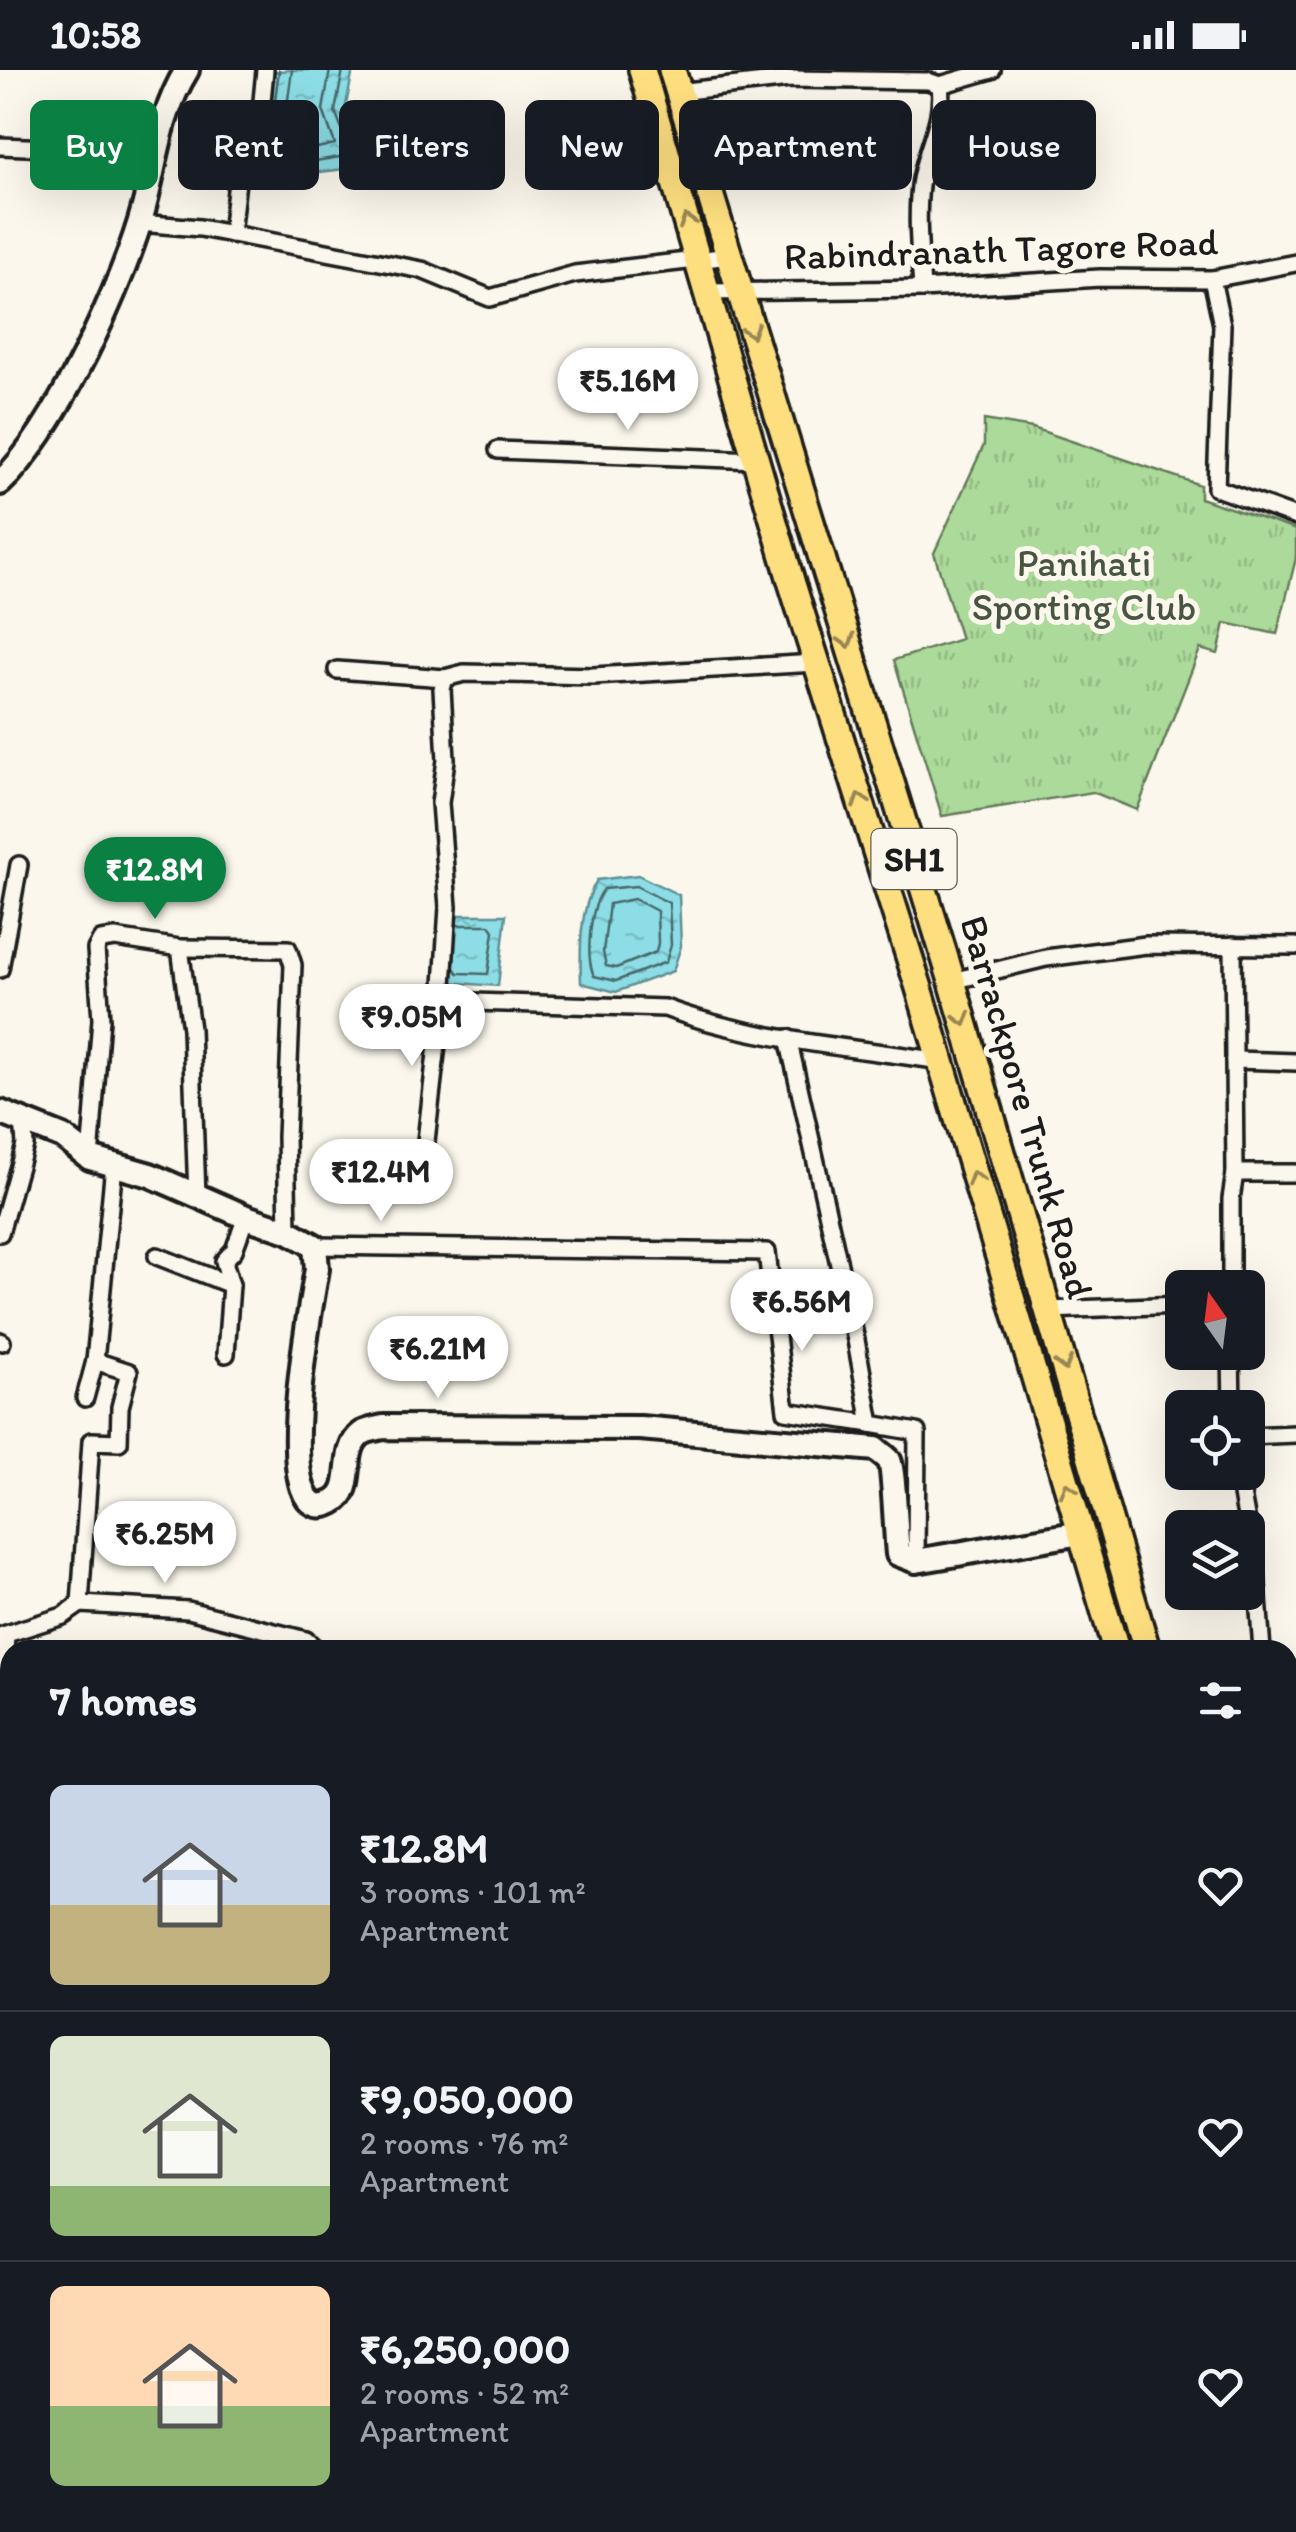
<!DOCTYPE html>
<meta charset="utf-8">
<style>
body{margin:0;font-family:Itim,sans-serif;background:#20242c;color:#f1f3f6;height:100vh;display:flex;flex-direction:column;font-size:38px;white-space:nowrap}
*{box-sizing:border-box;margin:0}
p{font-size:32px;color:#9ea1a6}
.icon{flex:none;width:55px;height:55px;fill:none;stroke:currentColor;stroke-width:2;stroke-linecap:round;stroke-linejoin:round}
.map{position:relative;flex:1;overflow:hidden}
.drawer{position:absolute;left:0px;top:1570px;width:1298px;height:892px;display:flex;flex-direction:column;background:#171b24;border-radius:30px 30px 0 0;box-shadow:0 10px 40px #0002}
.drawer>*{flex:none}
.hud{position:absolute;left:30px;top:30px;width:1238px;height:90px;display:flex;gap:20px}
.needle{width:65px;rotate:346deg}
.controls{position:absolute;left:1165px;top:1200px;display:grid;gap:20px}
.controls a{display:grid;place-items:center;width:100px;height:100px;border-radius:15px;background:#171b24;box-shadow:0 10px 40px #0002;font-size:50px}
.price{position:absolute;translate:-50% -85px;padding:0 22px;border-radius:35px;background:#fff;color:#222;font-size:32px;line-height:65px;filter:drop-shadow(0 2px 5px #0008)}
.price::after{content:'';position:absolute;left:50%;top:60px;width:30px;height:22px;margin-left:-15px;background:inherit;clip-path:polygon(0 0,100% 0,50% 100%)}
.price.current{background:#0b8043;color:#fff}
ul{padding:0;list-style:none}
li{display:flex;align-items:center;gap:30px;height:250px;padding:0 50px}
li+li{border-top:2px solid #363941}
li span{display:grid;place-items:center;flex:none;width:280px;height:200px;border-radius:15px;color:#555}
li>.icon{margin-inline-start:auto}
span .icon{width:120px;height:120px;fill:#fffc;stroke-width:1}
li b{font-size:42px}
h2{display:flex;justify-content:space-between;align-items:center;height:120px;padding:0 50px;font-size:42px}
.pill{padding:0 35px;border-radius:15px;background:#171b24;box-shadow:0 10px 40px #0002;font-size:35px;line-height:90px}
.pill.current{background:#0b8043;color:#fff}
.status{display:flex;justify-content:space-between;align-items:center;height:70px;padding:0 50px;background:#171b24;direction:ltr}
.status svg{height:28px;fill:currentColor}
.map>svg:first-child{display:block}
.park{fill:url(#park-tufts);stroke:#647b5b;stroke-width:2.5}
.water{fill:url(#water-ripples);stroke:#5f9095;stroke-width:2.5}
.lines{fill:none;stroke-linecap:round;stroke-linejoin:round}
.shore{stroke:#49696c;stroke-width:2.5}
.street-casing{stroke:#1c1c1c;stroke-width:22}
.secondary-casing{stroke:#1c1c1c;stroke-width:30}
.primary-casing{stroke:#1c1c1c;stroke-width:32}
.street{stroke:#fbf7ec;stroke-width:15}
.secondary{stroke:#fbf7ec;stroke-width:22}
.primary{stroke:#fedf80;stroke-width:25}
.oneway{stroke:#988753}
.labels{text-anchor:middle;stroke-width:10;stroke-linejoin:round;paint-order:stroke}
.shield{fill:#fbf7ec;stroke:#5f5e5a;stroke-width:2.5}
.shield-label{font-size:35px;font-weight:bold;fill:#1c1c1c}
.street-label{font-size:38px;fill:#1c1c1c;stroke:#fbf7ec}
.park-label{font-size:38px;fill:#475542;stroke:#fbf7ec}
</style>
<div class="status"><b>10:58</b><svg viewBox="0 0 49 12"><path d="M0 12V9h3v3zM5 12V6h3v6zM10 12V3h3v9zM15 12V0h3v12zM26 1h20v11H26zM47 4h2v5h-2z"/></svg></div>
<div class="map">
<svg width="1296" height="2462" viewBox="0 0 1296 2462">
<defs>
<pattern id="park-tufts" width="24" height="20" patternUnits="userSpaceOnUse" patternTransform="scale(2.5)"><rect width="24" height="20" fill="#acda9a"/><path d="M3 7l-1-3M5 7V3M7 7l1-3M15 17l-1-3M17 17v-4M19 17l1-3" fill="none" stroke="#93ba84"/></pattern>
<pattern id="water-ripples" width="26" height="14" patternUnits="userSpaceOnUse" patternTransform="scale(2.5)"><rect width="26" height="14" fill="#8cdde5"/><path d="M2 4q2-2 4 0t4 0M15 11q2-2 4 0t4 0" fill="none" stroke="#78bdc4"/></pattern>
</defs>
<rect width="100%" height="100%" fill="#fbf7ec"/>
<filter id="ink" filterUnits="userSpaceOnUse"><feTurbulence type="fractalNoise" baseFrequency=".01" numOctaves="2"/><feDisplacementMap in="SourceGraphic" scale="20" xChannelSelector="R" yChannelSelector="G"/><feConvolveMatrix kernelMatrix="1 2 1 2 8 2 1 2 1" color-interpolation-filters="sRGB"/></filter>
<g filter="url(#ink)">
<path class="park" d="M984,350L1033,358L1200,415V428L1296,460V488L1277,564L1225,553L1218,584L1200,579L1137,740L1093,722L942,746L894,590L961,569L934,483L984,375Z"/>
<g class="water">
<path d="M290,0H353L345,40L364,80L360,97L296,105L256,91L270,2Z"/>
<path d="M638,805L679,825L681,876L673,901L616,922L581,913C580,879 579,840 597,810Z"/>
<path d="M444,845H506L498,916L444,912Z"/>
</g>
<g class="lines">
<g class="shore">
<path d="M279,0L268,82L297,94L352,85L335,41L343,0"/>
<path d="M292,0L282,73L299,82L335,74L323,40L330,0"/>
<path d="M636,816L669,833L671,875L666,892L616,911L594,906C585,886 590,836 604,819Z"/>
<path d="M634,829L657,841L658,873L656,882L616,898L606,896L603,882L609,834Z"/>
<path d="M454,898L458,903L488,904L494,861L490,855H457"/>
</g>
<defs>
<g id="street">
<path d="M940,15L992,0"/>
<path d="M678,22L790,9L928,11L940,15C945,51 924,81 920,116C916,150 920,185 922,219"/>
<path d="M0,76L154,82"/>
<path d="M139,153L200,158L422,200L490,228L575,204L730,186"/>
<path d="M231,164L239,94L262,31L265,0"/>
<path d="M1212,209L1222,255L1216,418L1296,447"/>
<path d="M708,222L922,219L1100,208L1212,209L1296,193"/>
<path d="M498,380L757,390"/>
<path d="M816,593L593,606L464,603L445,608L442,619L446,690L440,733L448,837L442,931L665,938C751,970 850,977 940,991"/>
<path d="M337,600L445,608"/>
<path d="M180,878L288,879L293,895L286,1067L288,1161"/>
<path d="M0,899L19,795"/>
<path d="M952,911L1046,888L1146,875L1296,876"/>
<path d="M788,968L856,1270L871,1354L917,1362L916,1491"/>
<path d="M1234,990L1296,992"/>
<path d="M426,1071L442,931"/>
<path d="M90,1088L101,949L96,879L101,870L115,868L180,878L191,959L197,1126"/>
<path d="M1235,1103H1296"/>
<path d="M0,1163L25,1075L23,1049"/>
<path d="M315,1176L767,1182L786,1341L871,1354"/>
<path d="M157,1186L231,1215L224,1191L234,1180L246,1147"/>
<path d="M1231,1218V1129L1235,1103L1233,875"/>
<path d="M1048,1240L1182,1235"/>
<path d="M0,1271L2,1272"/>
<path d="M1231,1282L1232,1338"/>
<path d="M226,1284L231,1215"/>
<path d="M85,1328L95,1291"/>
<path d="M1248,1366L1296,1364"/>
<path d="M1238,1402L1256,1502L1262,1580"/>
<path d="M80,1534L91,1371L119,1372L120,1337L129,1302L95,1291L114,1095"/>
<path d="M0,1566L63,1546L80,1534L188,1540L306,1570L317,1580"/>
<path d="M0,1662L6,1565"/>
<path d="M0,2001L10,2000"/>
<path d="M0,2278H10"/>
<path d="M176,2452V2462"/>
</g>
<g id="secondary">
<path d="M0,413C55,362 125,210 144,137C157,89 160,43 187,0"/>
<path d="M0,1042L63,1067L90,1088L150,1105L246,1147L288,1161L315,1176L317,1199C313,1224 265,1467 333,1432C357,1420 339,1381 361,1364C366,1360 376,1359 383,1357L640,1358L876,1379C878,1381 888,1388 889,1390C894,1398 896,1467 898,1484L916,1491L1081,1463"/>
<path d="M1288,1635L1296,1636"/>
<path d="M0,2428L10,2427"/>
<path d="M532,2452L539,2462"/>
<path d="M896,2452L906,2462"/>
<path d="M841,2462L851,2452"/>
</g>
<g id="primary">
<path d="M642,0L792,514L919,918L1116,1580"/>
<path d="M672,0L952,911L1147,1580"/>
<path d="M1288,2043L1296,2070"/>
<path d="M1288,2150L1296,2177"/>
</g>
</defs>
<use href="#street" class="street-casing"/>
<use href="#secondary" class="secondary-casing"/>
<use href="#primary" class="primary-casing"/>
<use href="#street" class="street"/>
<use href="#secondary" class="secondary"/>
<use href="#primary" class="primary"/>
</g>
<defs><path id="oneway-chevron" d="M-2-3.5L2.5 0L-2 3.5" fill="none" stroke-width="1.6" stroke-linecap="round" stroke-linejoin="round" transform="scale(2.5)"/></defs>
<g class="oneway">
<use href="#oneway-chevron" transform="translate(687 151) rotate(-107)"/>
<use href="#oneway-chevron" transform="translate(751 261) rotate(73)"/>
<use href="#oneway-chevron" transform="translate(847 571) rotate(73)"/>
<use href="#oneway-chevron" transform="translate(860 730) rotate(-108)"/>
<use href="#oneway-chevron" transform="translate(963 949) rotate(74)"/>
<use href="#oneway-chevron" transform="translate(975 1108) rotate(-107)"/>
<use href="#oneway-chevron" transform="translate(1064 1294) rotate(74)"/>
<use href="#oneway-chevron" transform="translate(1068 1419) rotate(-107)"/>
</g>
</g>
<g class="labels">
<rect class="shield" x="871.5" y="759" width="85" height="60" rx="8"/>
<g class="shield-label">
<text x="914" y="801">SH1</text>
</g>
<g class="street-label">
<text transform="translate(1001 179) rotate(-2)" y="13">Rabindranath Tagore Road</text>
<text transform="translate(1027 1037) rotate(74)" y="13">Barrackpore Trunk Road</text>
</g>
<g class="park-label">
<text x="1084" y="506">Panihati<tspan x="1084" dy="44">Sporting Club</tspan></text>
</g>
</g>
</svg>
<div class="controls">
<a><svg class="needle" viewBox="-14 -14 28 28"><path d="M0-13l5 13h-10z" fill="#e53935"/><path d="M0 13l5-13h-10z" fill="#9ea1a6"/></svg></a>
<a><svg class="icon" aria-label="locate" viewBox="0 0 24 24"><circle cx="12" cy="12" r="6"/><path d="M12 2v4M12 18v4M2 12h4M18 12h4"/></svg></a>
<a><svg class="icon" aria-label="layers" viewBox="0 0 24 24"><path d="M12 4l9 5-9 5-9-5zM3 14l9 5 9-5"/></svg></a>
</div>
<b class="price" style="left:628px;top:363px">₹5.16M</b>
<b class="price current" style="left:155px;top:852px">₹12.8M</b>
<b class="price" style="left:412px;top:999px">₹9.05M</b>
<b class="price" style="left:381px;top:1154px">₹12.4M</b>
<b class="price" style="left:802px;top:1284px">₹6.56M</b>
<b class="price" style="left:438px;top:1331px">₹6.21M</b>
<b class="price" style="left:165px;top:1516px">₹6.25M</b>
<div class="hud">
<a class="pill current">Buy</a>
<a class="pill">Rent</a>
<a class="pill">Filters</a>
<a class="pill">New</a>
<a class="pill">Apartment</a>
<a class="pill">House</a>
</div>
<section class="drawer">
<h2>7 homes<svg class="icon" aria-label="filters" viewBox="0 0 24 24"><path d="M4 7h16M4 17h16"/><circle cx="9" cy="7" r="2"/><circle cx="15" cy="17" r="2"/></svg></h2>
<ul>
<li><span style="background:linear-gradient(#c9d6e8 60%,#c2b280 0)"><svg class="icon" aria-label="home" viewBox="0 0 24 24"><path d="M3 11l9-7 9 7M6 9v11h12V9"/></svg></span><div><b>₹12.8M</b><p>3 rooms · 101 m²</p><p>Apartment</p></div><svg class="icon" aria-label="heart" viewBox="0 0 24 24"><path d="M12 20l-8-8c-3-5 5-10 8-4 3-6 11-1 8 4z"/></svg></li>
<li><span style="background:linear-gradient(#dfe7d0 75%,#8fb573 0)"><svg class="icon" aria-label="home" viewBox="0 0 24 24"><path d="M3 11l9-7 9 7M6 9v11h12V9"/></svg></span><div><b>₹9,050,000</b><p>2 rooms · 76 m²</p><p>Apartment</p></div><svg class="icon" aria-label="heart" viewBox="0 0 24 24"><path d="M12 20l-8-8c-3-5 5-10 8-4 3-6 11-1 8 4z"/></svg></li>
<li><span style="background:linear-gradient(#ffd9b3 60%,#8fb573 0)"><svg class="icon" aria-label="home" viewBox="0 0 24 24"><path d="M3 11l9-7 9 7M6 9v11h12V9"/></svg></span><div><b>₹6,250,000</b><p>2 rooms · 52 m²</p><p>Apartment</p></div><svg class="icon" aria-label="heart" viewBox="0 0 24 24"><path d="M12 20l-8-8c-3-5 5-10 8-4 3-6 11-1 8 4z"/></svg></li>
</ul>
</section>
</div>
